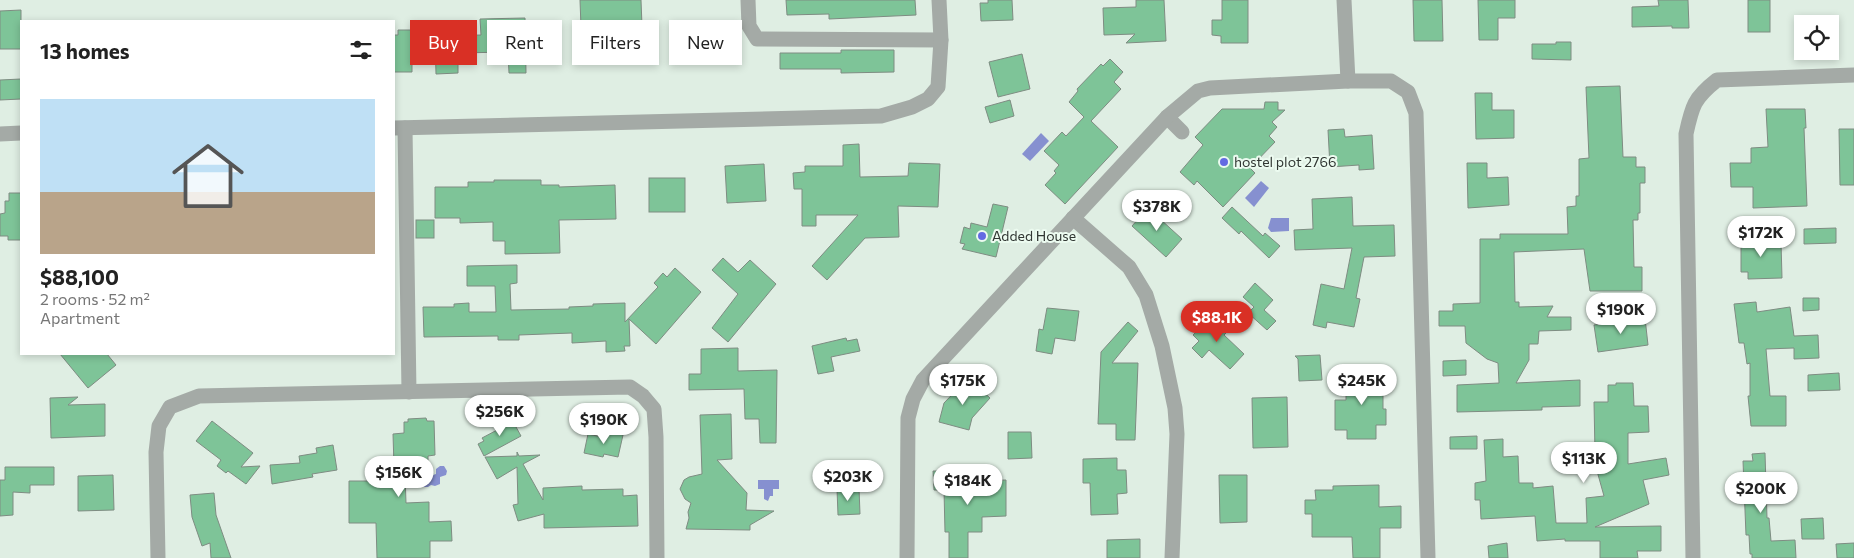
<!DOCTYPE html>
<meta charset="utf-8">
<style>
body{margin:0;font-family:Commissioner,sans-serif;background:#f2f2f2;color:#222;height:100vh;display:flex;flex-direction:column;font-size:19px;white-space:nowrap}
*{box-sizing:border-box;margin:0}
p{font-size:16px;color:#767676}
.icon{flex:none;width:28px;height:28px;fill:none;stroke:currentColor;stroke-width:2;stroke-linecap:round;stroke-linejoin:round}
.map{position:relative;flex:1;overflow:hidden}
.side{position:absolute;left:20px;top:20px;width:375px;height:335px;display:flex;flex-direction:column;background:#fff;border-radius:0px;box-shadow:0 2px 8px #0003}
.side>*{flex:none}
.top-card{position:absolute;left:410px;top:20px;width:475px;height:45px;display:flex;gap:10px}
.fabs{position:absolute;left:1794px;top:15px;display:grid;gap:10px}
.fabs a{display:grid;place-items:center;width:45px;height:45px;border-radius:0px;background:#fff;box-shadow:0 2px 8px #0003;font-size:25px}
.price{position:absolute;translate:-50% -42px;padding:0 11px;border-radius:18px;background:#fff;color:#222;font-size:16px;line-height:32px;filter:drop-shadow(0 1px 2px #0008)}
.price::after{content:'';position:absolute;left:50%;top:30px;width:15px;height:11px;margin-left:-8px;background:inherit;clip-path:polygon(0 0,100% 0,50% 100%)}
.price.on{background:#d93025;color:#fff}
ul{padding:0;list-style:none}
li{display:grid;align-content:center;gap:10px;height:265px;padding:0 20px}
li span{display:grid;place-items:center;height:155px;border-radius:0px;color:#555}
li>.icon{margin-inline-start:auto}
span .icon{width:90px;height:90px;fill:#fffc;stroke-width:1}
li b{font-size:21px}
h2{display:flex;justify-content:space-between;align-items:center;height:60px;padding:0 20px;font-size:21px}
.pill{padding:0 18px;border-radius:0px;background:#fff;box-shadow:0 2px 8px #0003;font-size:18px;line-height:45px}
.pill.on{background:#d93025;color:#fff}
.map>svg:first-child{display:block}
.water{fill:#8690d0}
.building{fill:#7ec498;stroke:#7e8c82}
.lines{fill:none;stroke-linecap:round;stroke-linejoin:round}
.minor{stroke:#a4aaa6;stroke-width:15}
.poi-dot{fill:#636ae2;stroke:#ecfbf0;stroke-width:2}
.labels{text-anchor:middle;stroke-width:4;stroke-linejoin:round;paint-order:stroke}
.poi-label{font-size:14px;fill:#313733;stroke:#ecfbf0;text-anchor:start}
</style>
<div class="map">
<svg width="1854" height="558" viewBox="0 0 1854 558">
<rect width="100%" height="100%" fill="#dfeee3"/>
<g class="water">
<path d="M1041,133L1049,141L1030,161L1022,154Z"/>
<path d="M1261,181L1269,188L1254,207L1245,198Z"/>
<path d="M1271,218H1289V231L1271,232L1268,228Z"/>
<path d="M440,466H444L447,471L446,475L440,477V484L435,486L431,485L428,487H423L421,483V479L436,474V469Z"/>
<path d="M758,480H779V489H773V496H770L768,501L764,499V489H758Z"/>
</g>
<g class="building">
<path d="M580,0H641L642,26L581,27Z"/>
<path d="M786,0H915L916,15L829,19V14L787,15Z"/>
<path d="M988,0H1012L1013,20L981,21L980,3H988Z"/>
<path d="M1136,0H1164L1166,41L1126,43L1135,34L1104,35L1103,8L1136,7Z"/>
<path d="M1222,0H1248V43H1221V36L1212,35V20H1222Z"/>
<path d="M1413,0H1442L1443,41H1414Z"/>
<path d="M1478,0H1515V18H1498V40H1479Z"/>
<path d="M1658,0H1688L1689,28H1672V26L1632,27V7L1659,6Z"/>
<rect x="1748" y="0" width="22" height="32"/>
<path d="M21,10V49H0V11Z"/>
<path d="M525,18L526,73H509L508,52L458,53V73L436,74L435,36L481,35L480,19Z"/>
<path d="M398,30H412V72H394V35H398Z"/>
<path d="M1556,42H1571V60L1532,59V44H1556Z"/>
<path d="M841,50H894V72L841,73V69H780V53H841Z"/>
<path d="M1022,54L1030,89L998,97L989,62Z"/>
<path d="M1110,59L1123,72L1114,82L1121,89L1091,121L1118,147L1065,204L1045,185L1056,173L1054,171L1059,165L1044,151L1062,132L1066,136L1084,117L1069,102L1078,91L1077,89L1101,64L1103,66Z"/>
<path d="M21,79V99L0,100V80Z"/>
<path d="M1620,86L1623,157H1636V167H1645V183H1640V213H1638V220H1633L1634,267H1642V291H1590L1584,249L1514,252L1515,302H1519V307L1553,306L1547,317H1571V330L1539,331L1538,344H1529V360L1516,383L1580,380V406L1542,407V410L1457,412V385L1499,383L1498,363L1487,359L1466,343L1465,326H1439V311H1453V304L1480,303V239H1500V234H1568L1567,207L1576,206V196H1579V159L1589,158L1586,87Z"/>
<path d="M1475,93H1492V110H1514V138L1476,139Z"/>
<path d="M1010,100L1014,116L990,123L985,107Z"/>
<path d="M1265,102H1278V110H1285L1272,122L1277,127L1269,136L1275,142L1250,168L1255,173L1223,207L1197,181L1194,185L1180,172L1203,145L1195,137L1222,109H1264Z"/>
<path d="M1766,109H1805L1806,128H1804L1807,206L1753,208V187H1731L1730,163H1751V148L1768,147Z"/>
<path d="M1344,129L1345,137L1372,135L1374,169L1359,170V165L1330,167L1328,130Z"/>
<path d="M1839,129H1854V185H1840Z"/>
<path d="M859,144L860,177L908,176L909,163L940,164L938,207L898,206L899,237L865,238L827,280L812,266L858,215H816V226H802V189H794L793,173L805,172V166H843V145Z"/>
<path d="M1467,163H1487V178L1508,177L1509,205L1468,208Z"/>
<path d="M764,164L766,201L727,203L725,166Z"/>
<rect x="649" y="178" width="36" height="34"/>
<path d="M494,180H541V185H559V187L615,185L616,219L559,220L560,253L505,254V241H493V222L460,223V218H435V187H468V182H494Z"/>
<path d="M9,193H21V240H8V236H0V214L5,213V201H9Z"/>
<path d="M1352,197L1353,226L1394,225L1395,256L1364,257L1356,298L1360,299L1354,327L1327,322L1326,328L1313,325L1321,284L1344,289L1352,248L1295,250L1294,230L1313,229L1312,199Z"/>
<path d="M993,204L1008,207L996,257L962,249L965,244L960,243L964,227L970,229L971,223L987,227Z"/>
<path d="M1232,207L1263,236L1265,233L1280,246L1269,258L1241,231L1239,234L1222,218Z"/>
<path d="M1148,208L1182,239L1166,257L1132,226Z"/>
<rect x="416" y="220" width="18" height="18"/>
<path d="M1836,228V243L1804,244V229Z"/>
<path d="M1761,231V242H1781L1782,278L1748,279V272H1741V246H1748L1747,232Z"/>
<path d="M723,258L738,272L750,260L776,284L728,342L712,328L738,294L712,270Z"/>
<path d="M517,265V283L510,284L511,310L569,309V307L593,306V304L625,303V322L658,287L654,283L663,273L667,277L675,268L701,292L656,344L629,319L630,346H624L625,351L606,352V341L572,343V333L519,335V340H498V336L424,337L423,307H454V304L469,303V312H496L495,286H467V266Z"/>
<path d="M1255,283L1273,300L1264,310L1276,321L1267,330L1248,313L1254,307L1243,297Z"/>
<path d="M1803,298H1819V310L1803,311Z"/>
<path d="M1756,302L1757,312L1790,307L1794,336L1818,335L1819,358L1794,359V348L1766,349L1770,396H1786V426H1751L1748,396H1750V363L1747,364L1744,343H1739L1734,304Z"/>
<path d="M1047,308L1079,311L1075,341L1055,338L1052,354L1036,351L1039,329L1043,330Z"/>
<path d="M1222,318L1232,327L1224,335L1244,354L1230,369L1209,350L1202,358L1192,348L1199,341L1193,335L1208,320L1214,326Z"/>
<path d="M1645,318L1648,345L1598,352L1594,325Z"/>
<path d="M1128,322L1138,331L1112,363H1138L1135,440H1116V424H1098L1101,352Z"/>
<path d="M846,338L847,341L857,339L860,351L831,357L834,371L818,374L812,346Z"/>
<path d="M738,348V371L777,370L776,443H760L759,419H745L744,389L689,390V374H701V349Z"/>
<path d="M60,354H107L116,365L88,388Z"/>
<path d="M1320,355L1322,380L1299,381L1298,359L1295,356Z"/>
<path d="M1466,360V375L1443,376V361Z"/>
<path d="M1355,369H1383V409H1386V425H1376V439H1347V430H1335V400H1346V391H1355Z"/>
<path d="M1839,373L1840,390L1808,391V375Z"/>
<path d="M968,378L990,398L972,418L969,430L939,422L944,403Z"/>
<path d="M1616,383H1633L1634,406H1648L1649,432L1628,433V464L1666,458L1669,475L1643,480L1649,504L1595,527L1661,526V551H1637L1638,558H1600V541H1565V539L1537,541L1535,516L1481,519L1480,500H1475V483L1486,481L1484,440L1503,439V457L1518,456L1519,483H1533V488L1553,486L1556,523H1587L1586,498L1604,496L1592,453H1595L1594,402H1608V385H1616Z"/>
<path d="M78,397L68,405L105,404V436L51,438L50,398Z"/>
<path d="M1287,397L1288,447L1253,448L1252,398Z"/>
<path d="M731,414L732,459L717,460L747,493L746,510L774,511L750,525V530L686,529L689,518L688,512L691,503L685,499L680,489L684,480L689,477L702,474L700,415Z"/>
<path d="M426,418L427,421H434L435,455L428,456V462H425V468L409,469V474H405L406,503L429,502V522L451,521L452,541H430V558H377L376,523H349V481H369V467L394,466L393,434L404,433V422H408V419Z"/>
<path d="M511,418L521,436L484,456L478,444L484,441L482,438L499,429L497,426Z"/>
<path d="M212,421L253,453L241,467L260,466L246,484L228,471L226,473L217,466L221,460L196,441Z"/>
<path d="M608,431L623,435L618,457L604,454L603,457L584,453L588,434L606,438Z"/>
<path d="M1008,432H1031L1032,458L1008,459Z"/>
<path d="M1477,436V449H1450V437Z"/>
<path d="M333,445L337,470L312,474L313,477L272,484L270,465L300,463L299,456L317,453L316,448Z"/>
<path d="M517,452L519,456L540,455L523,464L543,500V488L582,486V490L623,489V496L637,495L638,526L544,528V514L518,521L513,505L518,504L517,467L497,479L485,457L517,456Z"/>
<path d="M1765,453L1767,518H1769L1771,541L1795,540L1796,558H1752V554H1750L1749,535H1746L1743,461H1753L1752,454Z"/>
<path d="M1117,458V470H1126L1127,493L1117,494L1118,514L1091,515L1090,483H1083V459Z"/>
<path d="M5,467H54V485H30V493L13,492V515L0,516V480H5Z"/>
<path d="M933,471H958V473H971V481L1006,480V516L982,517V532H968V558H949V532H945L944,490H934Z"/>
<path d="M113,475L114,510L78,511V476Z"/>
<path d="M1219,475H1247V522L1220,523Z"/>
<path d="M1379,485V507L1401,506V528H1380V558H1353L1352,537H1312V514H1305V500H1316L1315,490H1333V486Z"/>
<path d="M859,488L860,514L838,515L837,489Z"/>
<path d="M214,493L216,515L231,558H211L210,543L202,546L192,517L190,495Z"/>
<path d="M1823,518L1824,539H1802L1801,519Z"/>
<path d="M1140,539V558H1107V540Z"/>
<path d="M1507,543L1508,558H1489L1488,546Z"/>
<path d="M1854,543V558H1837L1836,544Z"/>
</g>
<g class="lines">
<g class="minor">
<path d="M748,0L749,26L757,39L941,40"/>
<path d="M1344,0L1348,81"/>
<path d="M1167,117L1182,132"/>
<path d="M394,128L881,116L912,107L928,99L938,87L941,40L939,0"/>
<path d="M405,128L409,392"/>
<path d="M0,134L21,133"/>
<path d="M1073,218L1129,267L1146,295L1162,346L1175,408L1177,434L1172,558"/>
<path d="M158,558L156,452L159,426L170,407L199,396L630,387L643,396L654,409L656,437L657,558"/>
<path d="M907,558L908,418L913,399L923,380L1167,117L1198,91L1210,88L1348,81H1391L1408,92L1416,113L1428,558"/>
<path d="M1693,558L1686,134C1692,106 1694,98 1717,80L1854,75"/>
</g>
</g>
<g class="poi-dot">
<circle cx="1224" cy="162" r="5"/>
<circle cx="982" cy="236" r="5"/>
</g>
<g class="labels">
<g class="poi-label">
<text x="1234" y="167">hostel plot 2766</text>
<text x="992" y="241">Added House</text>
</g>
</g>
</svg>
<div class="fabs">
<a><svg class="icon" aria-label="locate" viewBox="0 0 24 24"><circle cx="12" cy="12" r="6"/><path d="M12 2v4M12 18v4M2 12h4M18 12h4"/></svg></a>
</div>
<b class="price" style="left:1157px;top:232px">$378K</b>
<b class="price" style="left:1761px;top:258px">$172K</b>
<b class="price" style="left:1621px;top:335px">$190K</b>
<b class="price on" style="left:1217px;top:343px">$88.1K</b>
<b class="price" style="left:963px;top:406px">$175K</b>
<b class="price" style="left:1362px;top:406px">$245K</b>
<b class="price" style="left:500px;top:437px">$256K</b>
<b class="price" style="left:604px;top:445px">$190K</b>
<b class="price" style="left:1584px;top:484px">$113K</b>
<b class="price" style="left:399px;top:498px">$156K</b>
<b class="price" style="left:848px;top:502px">$203K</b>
<b class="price" style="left:968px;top:506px">$184K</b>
<b class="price" style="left:1761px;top:514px">$200K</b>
<div class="top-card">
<a class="pill on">Buy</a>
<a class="pill">Rent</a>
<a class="pill">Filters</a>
<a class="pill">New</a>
</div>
<section class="side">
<h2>13 homes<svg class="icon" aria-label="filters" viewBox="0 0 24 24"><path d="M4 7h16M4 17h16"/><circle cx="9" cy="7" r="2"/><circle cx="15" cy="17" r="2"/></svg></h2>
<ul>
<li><span style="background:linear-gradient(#bfe0f5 60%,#b9a48a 0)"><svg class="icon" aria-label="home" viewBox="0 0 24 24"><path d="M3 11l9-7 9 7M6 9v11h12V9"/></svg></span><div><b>$88,100</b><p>2 rooms · 52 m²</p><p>Apartment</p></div></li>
</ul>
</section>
</div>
